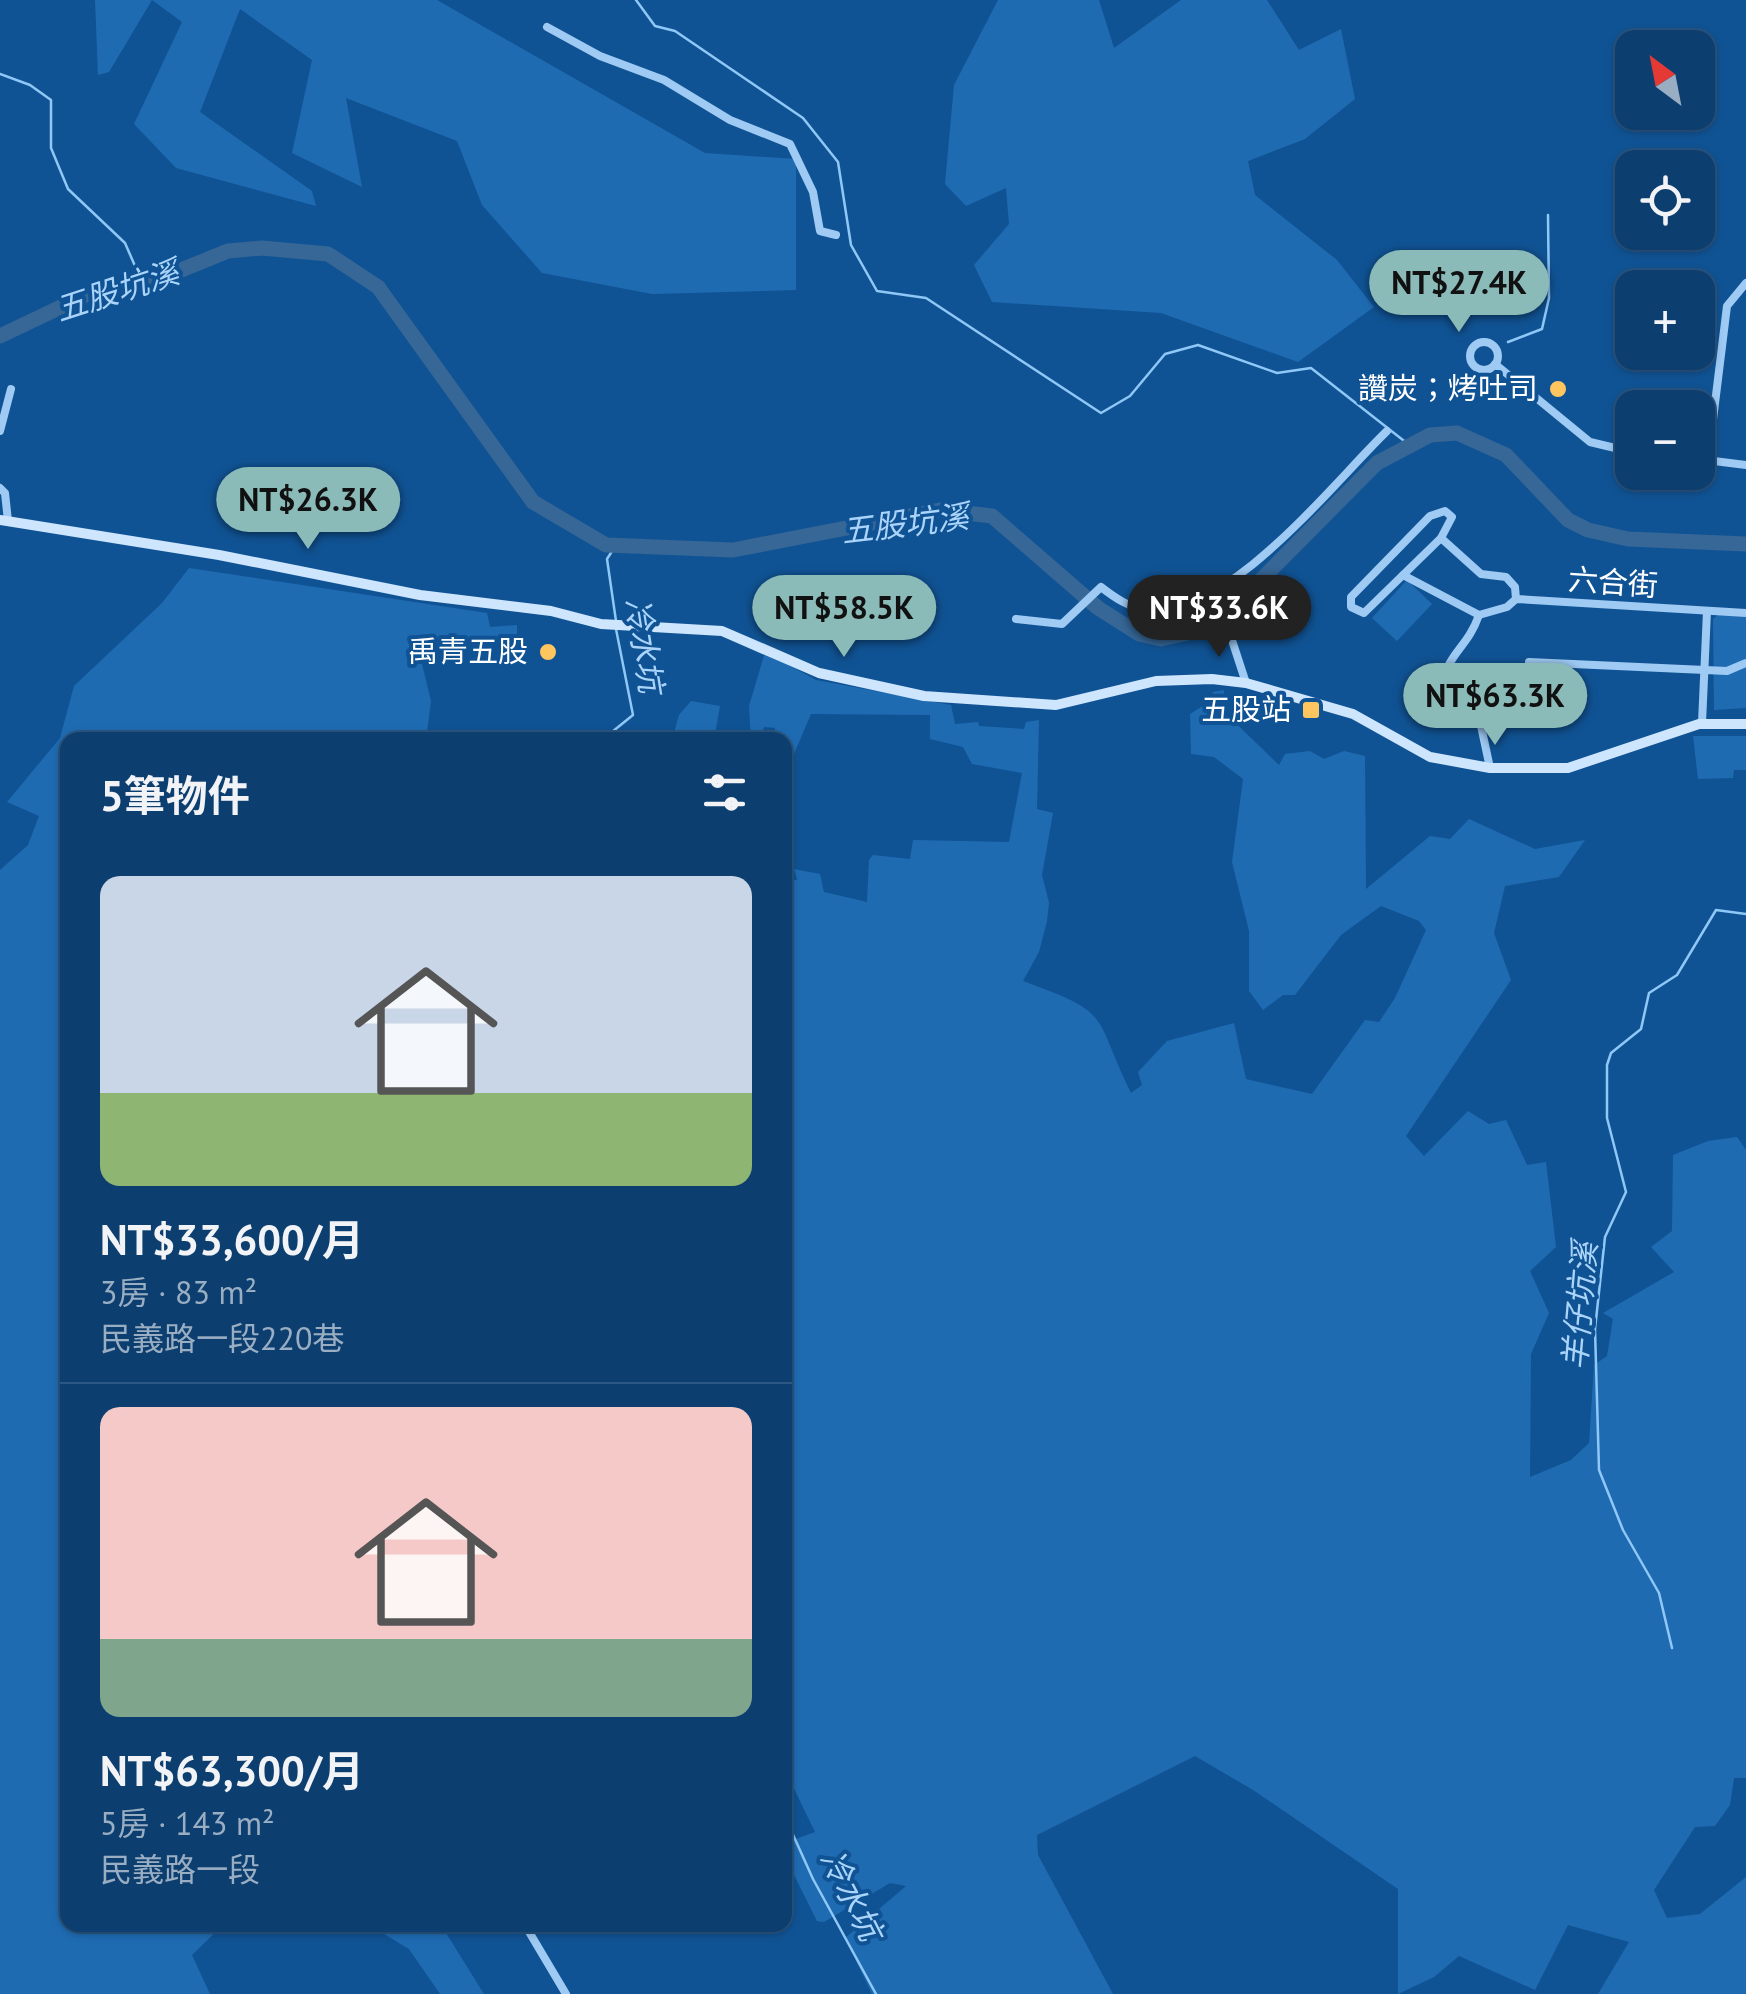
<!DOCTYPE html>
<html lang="zh-TW">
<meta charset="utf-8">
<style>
body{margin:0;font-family:"PT Sans","Noto Sans TC",sans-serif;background:#1a4977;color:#f1f3f6;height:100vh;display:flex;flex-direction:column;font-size:38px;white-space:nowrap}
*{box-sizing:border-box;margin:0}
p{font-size:32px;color:#9aaec3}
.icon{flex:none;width:55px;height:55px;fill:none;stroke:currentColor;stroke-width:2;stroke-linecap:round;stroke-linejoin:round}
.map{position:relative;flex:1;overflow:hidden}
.details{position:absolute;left:60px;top:732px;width:732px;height:1200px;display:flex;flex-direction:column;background:#0c3e6f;border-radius:20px;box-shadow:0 2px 8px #0004,0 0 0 2px #2c5782}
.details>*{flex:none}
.needle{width:65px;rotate:328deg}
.fabs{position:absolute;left:1615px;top:30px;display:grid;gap:20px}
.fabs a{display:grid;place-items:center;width:100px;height:100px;border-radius:20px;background:#0c3e6f;box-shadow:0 2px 8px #0004,0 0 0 2px #2c5782;font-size:50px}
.price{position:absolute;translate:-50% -85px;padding:0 22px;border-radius:35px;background:#8bbbb9;color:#111;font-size:32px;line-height:65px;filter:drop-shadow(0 2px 5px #0008)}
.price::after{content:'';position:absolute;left:50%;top:60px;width:30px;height:22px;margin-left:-15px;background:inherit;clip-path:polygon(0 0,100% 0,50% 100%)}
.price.selected{background:#222;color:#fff}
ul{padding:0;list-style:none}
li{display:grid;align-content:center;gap:20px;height:530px;padding:0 40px}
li+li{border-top:2px solid #2c5782}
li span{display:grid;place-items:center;height:310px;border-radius:20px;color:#555}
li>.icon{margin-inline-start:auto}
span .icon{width:180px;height:180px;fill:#fffc;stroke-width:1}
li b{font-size:42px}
h2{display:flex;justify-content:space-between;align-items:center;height:120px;padding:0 40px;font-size:42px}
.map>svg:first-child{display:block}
.green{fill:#1f6bb2}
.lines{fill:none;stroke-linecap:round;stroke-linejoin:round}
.stream{stroke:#8fc7f7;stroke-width:2.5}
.river{stroke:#366797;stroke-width:15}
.street{stroke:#9ecaf4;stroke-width:8}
.secondary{stroke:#cde5fd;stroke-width:10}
.poi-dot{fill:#ffc660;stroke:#105394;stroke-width:4}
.labels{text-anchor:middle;stroke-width:8;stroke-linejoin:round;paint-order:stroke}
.poi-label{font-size:30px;fill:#fff;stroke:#105394;text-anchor:end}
.street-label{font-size:30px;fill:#fff;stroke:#105394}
.water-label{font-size:32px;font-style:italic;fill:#aad4fa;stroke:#105394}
</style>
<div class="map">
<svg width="1746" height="1994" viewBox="0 0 1746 1994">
<rect width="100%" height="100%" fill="#105394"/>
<g class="green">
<path d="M95,0H152L109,72L98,75Z"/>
<path d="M152,0H437L705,153L796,159V290L652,294L542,273L482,205L457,141L346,98L362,187L292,153L312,60L240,9L200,112L312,191L316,206L176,168L134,124L182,22Z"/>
<path d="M998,0H1099L1114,48L1181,0H1267L1299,50L1341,29L1355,99L1305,139L1248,161L1255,195L1337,260L1374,307L1298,362L1161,313L992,302L974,265L1009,224L1006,188L966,206L945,184L954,85Z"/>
<path d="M189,568L487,613L490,627L517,625V640L432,643L421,660L431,701L427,732L454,740H68V1925H223L192,1955L210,1994H0V870L28,845L39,816L7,802L60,738L74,686L162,603Z"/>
<path d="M1407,580L1432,604L1397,641L1372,618Z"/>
<path d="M1720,613L1746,616V708L1714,710L1713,619Z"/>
<path d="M765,652L816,680L951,705L955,724L978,722L979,726L1024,729L1026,722L1039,720L1037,809L1053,813L1042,875L1049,903L1047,921L1039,952L1023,981C1114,1014 1092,1013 1131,1093L1142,1085L1138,1072L1167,1041L1234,1023L1246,1079L1312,1094L1365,1020L1379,1022L1395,998L1426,930L1419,921L1381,906L1341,935L1295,995H1283L1263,1010L1249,991V931L1232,862L1243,779L1214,757L1191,754L1190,714L1209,702L1213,692L1224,690L1223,711L1279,765L1285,754L1310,751L1324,759L1344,751L1365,756L1366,889L1430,836L1450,839L1469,819L1535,849L1585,840L1559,877L1505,886L1494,933L1511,980L1406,1136L1424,1156L1468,1111L1489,1124L1506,1120L1527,1165L1546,1162L1556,1247L1530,1271L1549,1313L1531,1354L1530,1477L1571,1460L1589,1443L1594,1365L1607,1356L1613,1319L1603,1313L1674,1272L1651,1247L1672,1231L1673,1155L1708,1141L1737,1137L1746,1150V1778H1734L1730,1805L1715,1826L1695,1827L1654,1890L1667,1918L1700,1914L1746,1877V1994H1598L1629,1942L1568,1925L1535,1990L1459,1956L1434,1977L1398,1994V1889L1253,1790L1195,1756L1037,1835L1038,1855L1113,1994H872L845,1938L906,1886L890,1883L824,1922L817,1921L785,1857V1843L815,1832L785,1770V880H797L794,869L820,874L824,892L867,902L869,860L873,855L910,859L913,840L1009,842L1022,773L972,764L963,747L930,739V715L811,714L794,754L785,753V740H773L775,728L764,727L760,740H751L749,706Z"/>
<path d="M691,701L720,706L714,740H672L679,715Z"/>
<path d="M1693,736H1746V770H1734L1733,778L1698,779Z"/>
<path d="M369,1925H450L446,1933L484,1994H440L409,1949Z"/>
</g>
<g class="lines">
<g class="stream">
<path d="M636,0L655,26L675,31L803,118L838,162L851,245L877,291L926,298L1101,413L1130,396L1165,354L1198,345L1277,373L1311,368L1408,444"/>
<path d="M0,74L30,85L51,100V148L68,189L125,243L142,282"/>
<path d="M1508,342L1542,329L1549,298L1548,215"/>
<path d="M616,621L607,559L616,545"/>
<path d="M602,740L633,715L616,629"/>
<path d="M1672,1648L1659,1593L1623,1530L1599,1470L1595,1329L1605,1237L1626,1192L1607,1118V1065L1611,1053L1641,1029L1649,993L1677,975L1716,910L1746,914"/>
<path d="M785,1817L813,1879L876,1994"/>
</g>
<path class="river" d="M0,336L86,295L159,279L228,251L262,248L328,254L378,287L533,502L606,545L733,550L940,510L992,516L1098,608L1139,634L1161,639L1206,629L1235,606L1377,463L1430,435L1457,433L1506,455L1568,520L1588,530L1628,539L1746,544"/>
<g class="street">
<path d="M547,27L600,56L664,80L730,120L790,144L813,192L820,231L836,235"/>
<circle cx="1484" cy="356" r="14"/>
<path d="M1495,364L1590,442L1632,452"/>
<path d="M0,431L11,389"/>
<path d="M1698,459L1746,465"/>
<path d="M1708,460L1727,306L1746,283"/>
<path d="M0,488L5,493L8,521"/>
<path d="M1403,575L1441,538"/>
<path d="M1202,599L1227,625L1246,683"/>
<path d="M1516,599L1507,607L1479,615L1403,575L1364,613L1351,607V597L1430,516L1445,511L1452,517L1441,538L1481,574L1506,577L1515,587L1516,599L1746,613"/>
<path d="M1016,619L1062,624L1101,587C1115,598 1131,609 1150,610C1231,615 1332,484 1387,431"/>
<path d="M1529,662L1727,671L1746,663"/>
<path d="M1409,690L1477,707L1490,768"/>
<path d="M1439,698C1446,650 1466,652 1479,615"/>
<path d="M1702,723L1707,611"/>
<path d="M525,1925L566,1994"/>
</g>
<path class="secondary" d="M0,520L219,555L420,595L551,611L601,624L722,631L819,673L924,696L1056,705L1156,681L1212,679L1246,683L1353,714L1430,757L1490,768H1568L1699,724H1746"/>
</g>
<g class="poi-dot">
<circle cx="1558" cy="389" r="10"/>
<circle cx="548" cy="652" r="10"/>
<rect x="1301" y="700" width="20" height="20" rx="5"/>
</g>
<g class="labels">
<g class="poi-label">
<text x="1538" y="399">讚炭；烤吐司</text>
<text x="528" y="662">禹青五股</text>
<text x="1291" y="720">五股站</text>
</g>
<g class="street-label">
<text transform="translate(1613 583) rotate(4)" y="10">六合街</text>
</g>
<g class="water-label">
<text transform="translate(117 291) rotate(-18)" y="11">五股坑溪</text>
<text transform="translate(905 524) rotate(-7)" y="11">五股坑溪</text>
<text transform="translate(644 645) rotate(81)" y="11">冷水坑</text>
<text transform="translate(1580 1306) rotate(-85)" y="11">羊仔坑溪</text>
<text transform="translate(851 1895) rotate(63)" y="11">冷水坑</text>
</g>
</g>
</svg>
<div class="fabs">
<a><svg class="needle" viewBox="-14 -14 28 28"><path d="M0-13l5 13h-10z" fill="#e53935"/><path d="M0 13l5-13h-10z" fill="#9aaec3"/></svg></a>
<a><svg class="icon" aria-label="locate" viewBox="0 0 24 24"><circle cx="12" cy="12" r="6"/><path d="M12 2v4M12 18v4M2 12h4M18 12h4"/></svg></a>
<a>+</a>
<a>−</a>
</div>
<b class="price" style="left:1459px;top:335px">NT$27.4K</b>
<b class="price" style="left:308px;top:552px">NT$26.3K</b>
<b class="price" style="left:844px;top:660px">NT$58.5K</b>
<b class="price selected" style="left:1219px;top:660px">NT$33.6K</b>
<b class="price" style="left:1495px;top:748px">NT$63.3K</b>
<section class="details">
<h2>5筆物件<svg class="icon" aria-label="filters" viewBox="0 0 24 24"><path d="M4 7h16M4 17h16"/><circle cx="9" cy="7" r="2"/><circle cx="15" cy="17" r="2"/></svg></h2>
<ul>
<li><span style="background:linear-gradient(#c9d6e8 70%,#8fb573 0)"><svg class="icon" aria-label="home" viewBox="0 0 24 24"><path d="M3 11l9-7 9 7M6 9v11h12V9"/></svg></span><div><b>NT$33,600/月</b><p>3房 · 83 m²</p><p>民義路一段220巷</p></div></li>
<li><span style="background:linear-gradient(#f6c9c9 75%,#7fa58c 0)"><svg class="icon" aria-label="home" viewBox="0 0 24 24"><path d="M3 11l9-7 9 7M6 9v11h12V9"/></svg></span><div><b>NT$63,300/月</b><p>5房 · 143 m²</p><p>民義路一段</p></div></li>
</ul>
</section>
</div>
